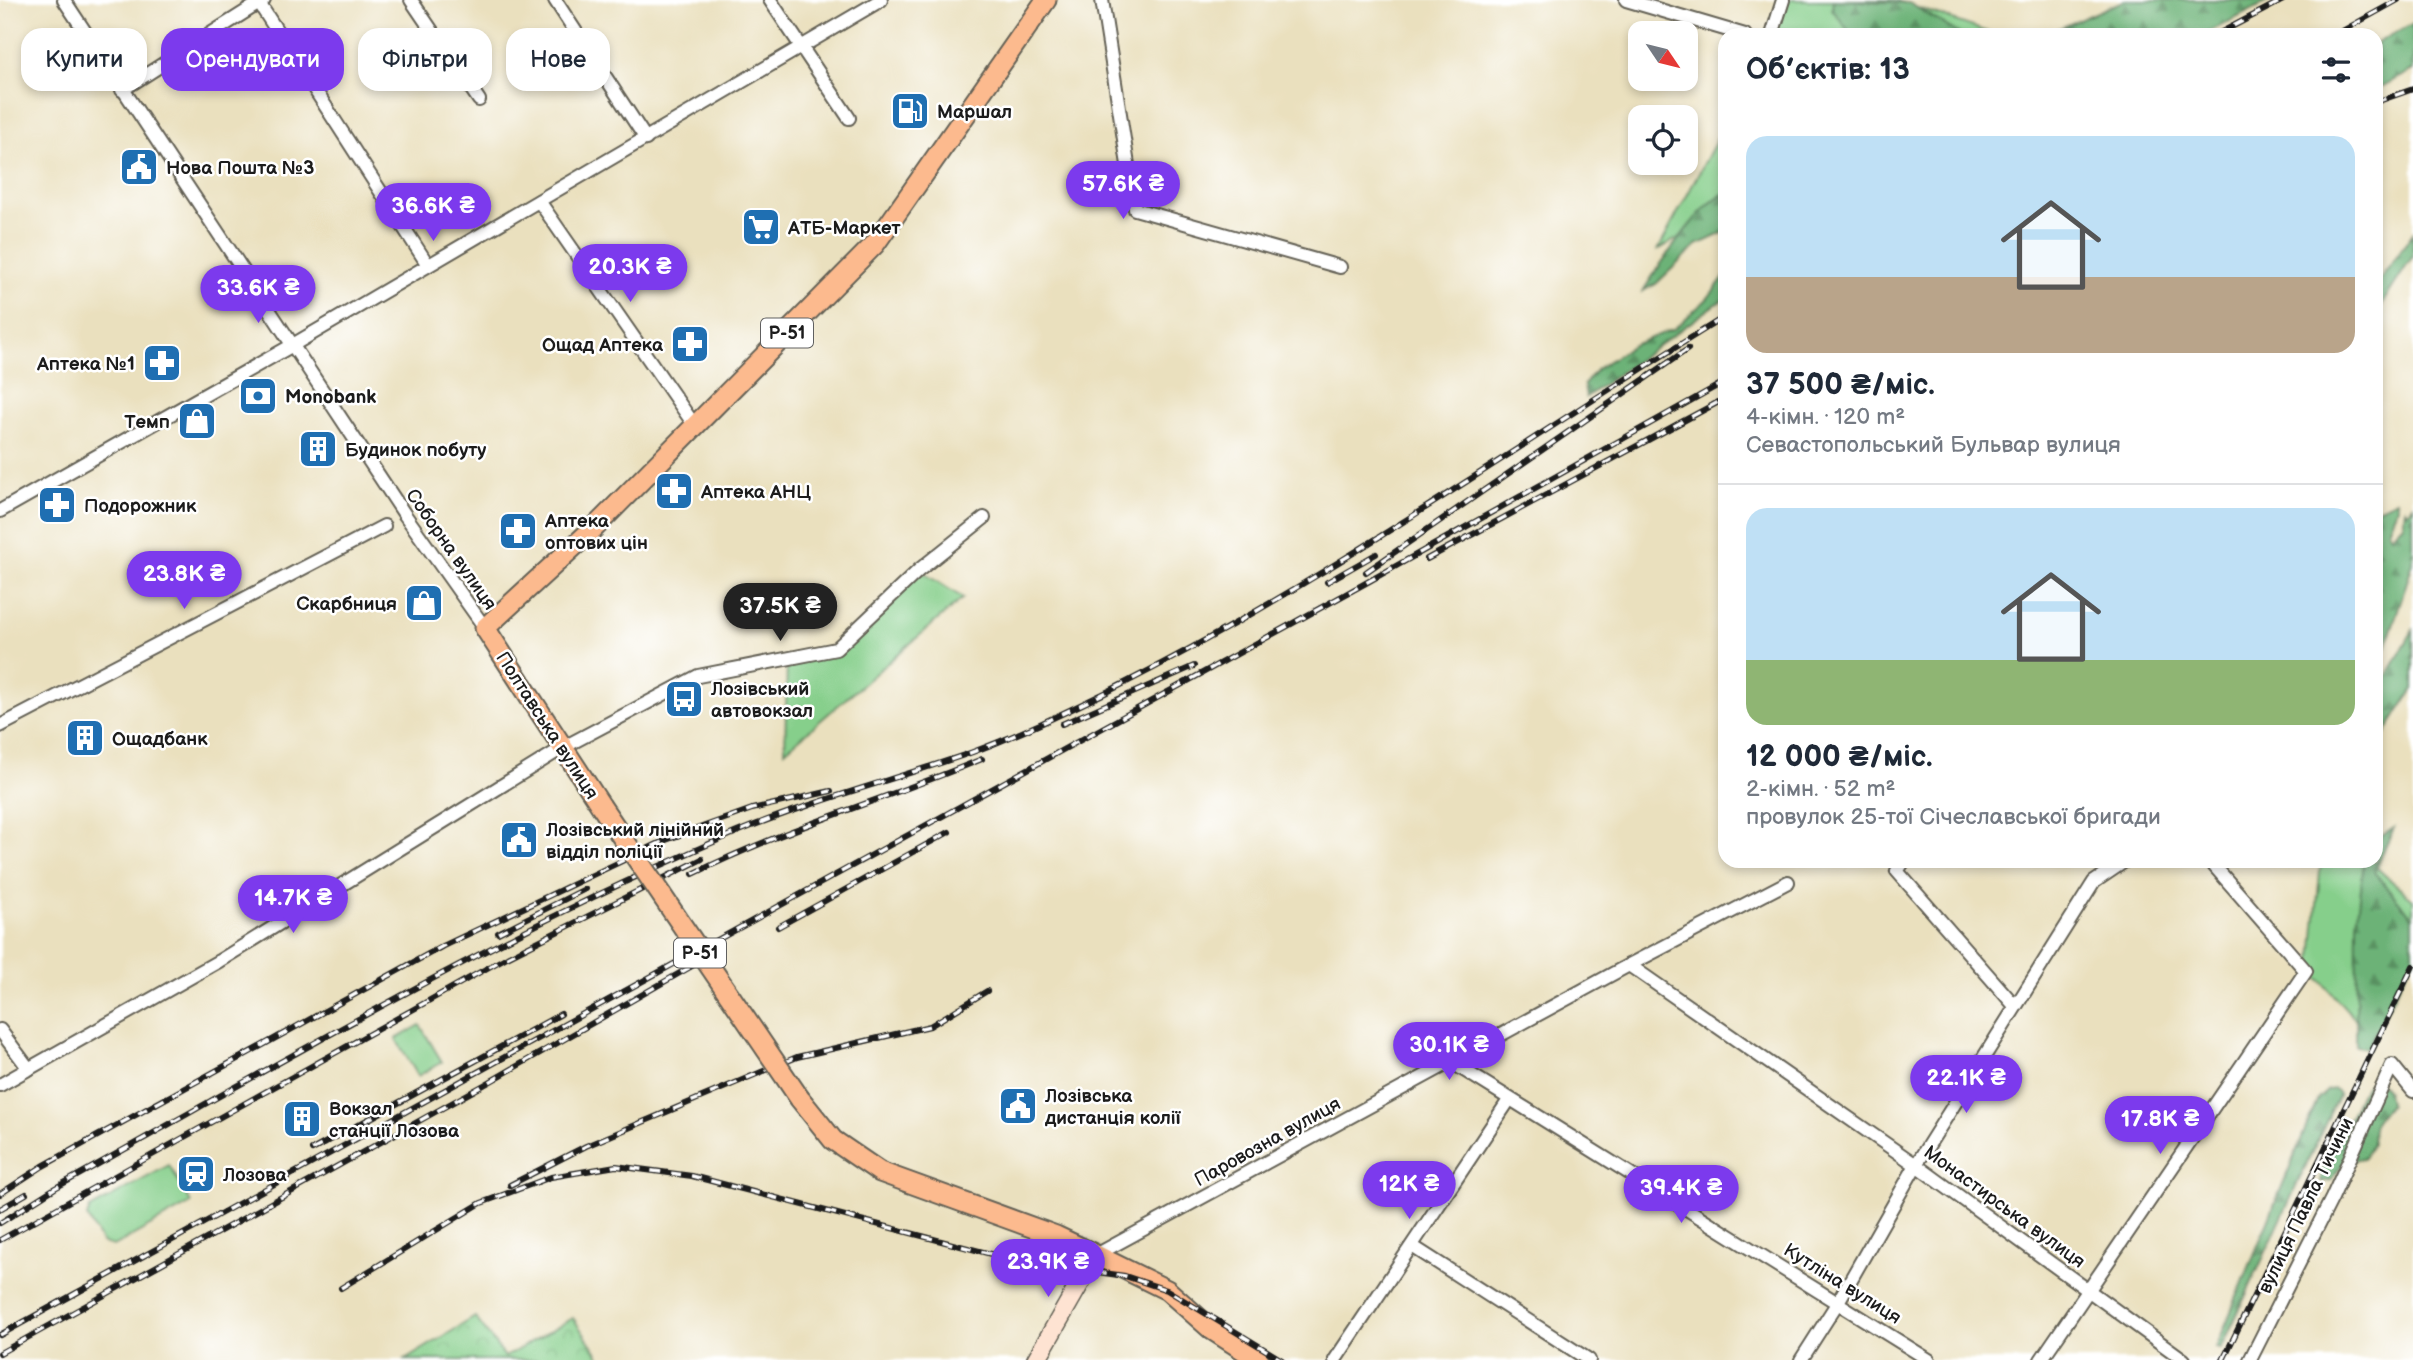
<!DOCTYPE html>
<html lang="uk">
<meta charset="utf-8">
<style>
body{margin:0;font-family:"Balsamiq Sans",sans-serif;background:#f2f2f3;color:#1f2937;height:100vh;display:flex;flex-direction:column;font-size:26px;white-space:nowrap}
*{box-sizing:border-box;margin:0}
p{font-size:23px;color:#747a83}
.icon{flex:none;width:38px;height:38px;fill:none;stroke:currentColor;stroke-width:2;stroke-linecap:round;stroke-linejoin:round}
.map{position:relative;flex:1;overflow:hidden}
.sheet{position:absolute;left:1718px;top:28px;width:665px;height:840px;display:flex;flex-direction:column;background:#fff;border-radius:21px;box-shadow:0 4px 10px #0003}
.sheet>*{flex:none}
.banner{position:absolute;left:21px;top:28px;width:665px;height:63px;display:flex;gap:14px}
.needle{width:46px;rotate:125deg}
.buttons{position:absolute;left:1628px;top:21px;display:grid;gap:14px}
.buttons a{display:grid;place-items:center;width:70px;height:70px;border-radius:14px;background:#fff;box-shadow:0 4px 10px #0003;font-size:35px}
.price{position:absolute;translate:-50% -60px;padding:0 16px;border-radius:24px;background:#7c3aed;color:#fff;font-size:23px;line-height:46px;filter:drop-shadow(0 2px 4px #0008)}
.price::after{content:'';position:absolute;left:50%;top:42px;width:21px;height:16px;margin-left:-10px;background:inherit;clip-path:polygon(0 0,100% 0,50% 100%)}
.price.active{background:#222;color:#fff}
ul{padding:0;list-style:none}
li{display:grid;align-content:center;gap:14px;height:371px;padding:0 28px}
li+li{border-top:2px solid #e0e1e3}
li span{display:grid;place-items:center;height:217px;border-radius:21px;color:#555}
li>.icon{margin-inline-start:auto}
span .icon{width:126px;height:126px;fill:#fffc;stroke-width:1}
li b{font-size:30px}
h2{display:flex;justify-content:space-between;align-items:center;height:84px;padding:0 28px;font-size:30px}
.tag{padding:0 24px;border-radius:21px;background:#fff;box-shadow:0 4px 10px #0003;font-size:24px;line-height:63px}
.tag.active{background:#7c3aed;color:#fff}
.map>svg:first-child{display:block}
.green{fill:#86cf8b;stroke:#517654;stroke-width:2}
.forest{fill:url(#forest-firs);stroke:#44674a;stroke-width:2}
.park{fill:url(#park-crowns);stroke:#517654;stroke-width:2}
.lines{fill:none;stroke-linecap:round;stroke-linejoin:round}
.minor-casing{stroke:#646155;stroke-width:16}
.secondary-casing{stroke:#646155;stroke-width:21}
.primary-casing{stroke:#646155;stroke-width:23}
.minor{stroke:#fff;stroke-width:12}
.secondary{stroke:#fee3d2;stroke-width:18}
.primary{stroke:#fcba8e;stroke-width:19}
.rail-casing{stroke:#1c1c1c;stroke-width:6}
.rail{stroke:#fff;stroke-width:3.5;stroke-dasharray:10;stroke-linecap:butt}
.primary-bridge-casing{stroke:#646155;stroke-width:23;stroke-linecap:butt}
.primary-bridge{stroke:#fcba8e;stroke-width:19}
.labels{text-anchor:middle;stroke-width:5;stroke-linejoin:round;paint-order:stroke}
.shield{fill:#fff;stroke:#606060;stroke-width:2}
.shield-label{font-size:18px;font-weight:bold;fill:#1c1c1c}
.poi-label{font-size:19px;font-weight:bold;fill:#1c1c1c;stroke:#fff;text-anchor:start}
.street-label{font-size:19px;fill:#1c1c1c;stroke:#fff}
</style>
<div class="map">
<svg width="2413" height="1360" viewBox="0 0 2413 1360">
<defs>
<pattern id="forest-firs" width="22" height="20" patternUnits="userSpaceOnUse" patternTransform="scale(1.75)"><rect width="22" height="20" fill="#6cb277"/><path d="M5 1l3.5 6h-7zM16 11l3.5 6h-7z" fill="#589061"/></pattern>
<pattern id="park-crowns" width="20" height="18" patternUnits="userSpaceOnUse" patternTransform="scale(1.75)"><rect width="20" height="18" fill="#86cf8b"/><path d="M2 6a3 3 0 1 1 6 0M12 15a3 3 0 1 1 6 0" fill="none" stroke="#73b177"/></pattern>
</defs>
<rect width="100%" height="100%" fill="#fff"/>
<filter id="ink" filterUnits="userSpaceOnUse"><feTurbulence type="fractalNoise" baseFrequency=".0143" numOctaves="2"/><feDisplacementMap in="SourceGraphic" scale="14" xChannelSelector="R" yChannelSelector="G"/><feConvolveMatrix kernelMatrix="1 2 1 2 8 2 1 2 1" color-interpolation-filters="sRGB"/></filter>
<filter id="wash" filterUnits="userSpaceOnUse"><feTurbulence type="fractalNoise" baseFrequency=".00686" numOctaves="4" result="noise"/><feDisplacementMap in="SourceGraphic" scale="28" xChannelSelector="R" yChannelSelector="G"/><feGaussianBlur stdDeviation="1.57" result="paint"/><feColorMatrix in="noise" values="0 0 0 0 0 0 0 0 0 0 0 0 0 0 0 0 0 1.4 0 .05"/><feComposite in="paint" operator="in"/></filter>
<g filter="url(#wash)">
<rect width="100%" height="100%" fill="#eae0be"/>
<g class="green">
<path d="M1783,0H1895L1996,35H1772Z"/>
<path d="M1725,124V210L1658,250Z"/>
<path d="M919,570L963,598L785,751L787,659L837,649Z"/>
<path d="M2321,861H2368L2413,899V934L2366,1031L2311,970Z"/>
<path d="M420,1025L442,1062L418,1076L396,1039Z"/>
<path d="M169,1165L191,1203L114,1246L102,1243L87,1217L90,1209Z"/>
</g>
<g class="forest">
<path d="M1833,0L1909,3L1961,35H1852L1832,9Z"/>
<path d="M2125,0H2271L2203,35H2044Z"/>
<path d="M2413,23V70L2377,89V43Z"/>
<path d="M1725,193V232L1697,245L1656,284L1643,291C1659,266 1699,205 1725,193Z"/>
<path d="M2413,233V256L2377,312V284Z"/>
<path d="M1725,276V298L1586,397L1584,385L1597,369L1633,345L1674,329L1707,299Z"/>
<path d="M2396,500L2397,508L2388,530L2391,536L2403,524L2405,509L2407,513L2413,505V563L2385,650L2377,658V509Z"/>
<path d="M2413,630V689L2377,746V694Z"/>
<path d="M2394,828L2374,872L2413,918V959L2367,1048L2356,1046L2357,924L2364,861H2376L2377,839Z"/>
<path d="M2378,1081L2386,1089L2390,1105C2376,1118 2370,1124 2373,1144L2363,1158C2346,1161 2340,1166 2331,1180L2321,1182V1170L2344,1131L2360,1094L2370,1082Z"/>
<path d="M2335,1089L2339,1094L2221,1349L2216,1348L2307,1125L2318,1099L2328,1090Z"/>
</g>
<path class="park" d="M475,1317L505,1357L573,1318L602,1360H405Z"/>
</g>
<g filter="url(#ink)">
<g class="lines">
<defs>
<g id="minor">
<path d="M64,0L405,515L485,628"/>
<path d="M257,0L428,265"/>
<path d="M411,0L479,100"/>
<path d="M555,0L646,139"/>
<path d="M770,0L849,118"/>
<path d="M1102,0L1135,209L1340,267"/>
<path d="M1626,0L1745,35"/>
<path d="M1772,35L1783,0"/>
<path d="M122,90L264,0"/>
<path d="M539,201L695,426"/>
<path d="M0,511L291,346L881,0"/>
<path d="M0,726L384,526"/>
<path d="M1904,861L1897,871L2015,1006"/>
<path d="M1629,965L1916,1165L2184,1360"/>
<path d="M0,1030L29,1069"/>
<path d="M1451,1062L1929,1360"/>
<path d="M0,1085L219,961L564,747L698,676L836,649L919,570L984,518"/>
<path d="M1412,1246L1589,1360"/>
<path d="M1096,1255L1629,965L1788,882"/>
<path d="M1335,1360L1509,1100"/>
<path d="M1801,1360L1838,1302L1916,1165L2094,882L2125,861"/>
<path d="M2041,1360L2306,971L2210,861"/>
<path d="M2250,1360L2332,1198L2392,1065L2413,1091"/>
</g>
<path id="secondary" d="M1036,1360L1096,1255"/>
<g id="primary">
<path d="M601,806L485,628L596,526L875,244L1046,0"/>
<path d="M800,1099L833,1140L880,1172L1056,1236L1096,1255L1167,1290L1211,1329L1259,1360"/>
</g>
</defs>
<use href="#minor" class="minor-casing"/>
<use href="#secondary" class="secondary-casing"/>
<use href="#primary" class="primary-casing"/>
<use href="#minor" class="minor"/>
<use href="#secondary" class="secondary"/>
<use href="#primary" class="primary"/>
<defs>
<g id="rail">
<path d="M2216,35L2283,0"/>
<path d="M2335,35L2398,0"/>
<path d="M2376,102L2413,89"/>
<path d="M1427,559L1726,398"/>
<path d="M1366,572L1688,349"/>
<path d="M1327,582L1376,554"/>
<path d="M1062,724L1194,666"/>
<path d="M693,874C786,828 886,799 982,759"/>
<path d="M778,927L949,832"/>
<path d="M498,933L585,889"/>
<path d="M312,1150L561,1014"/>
<path d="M510,1185L586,1146L797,1057L930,1026L987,991"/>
<path d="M0,1194L43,1166L443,946L666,840L752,809L831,791"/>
<path d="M0,1209L26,1194"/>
<path d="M0,1223L55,1188C279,1064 500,932 737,832C812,801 893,780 970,753C1017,736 1064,713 1109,691C1325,583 1521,442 1726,316"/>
<path d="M0,1240L507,957L702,859"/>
<path d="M1039,1256L1090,1271L1125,1276L1167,1290L1282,1360"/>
<path d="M341,1288L481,1203L551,1177L616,1166L692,1176L1052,1270"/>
<path d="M0,1335L1364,584L1726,381"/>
<path d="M0,1353L484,1085L720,950"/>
<path d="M2223,1360L2413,966"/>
</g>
</defs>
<use href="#rail" class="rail-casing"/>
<use href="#rail" class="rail"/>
<defs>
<path id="primary-bridge" d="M601,806L800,1099"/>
</defs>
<use href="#primary-bridge" class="primary-bridge-casing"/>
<use href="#primary-bridge" class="primary-bridge"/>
</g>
</g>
<defs>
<symbol id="fuel-square" viewBox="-11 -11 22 22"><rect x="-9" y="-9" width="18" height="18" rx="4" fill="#1f6fb2" stroke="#fff"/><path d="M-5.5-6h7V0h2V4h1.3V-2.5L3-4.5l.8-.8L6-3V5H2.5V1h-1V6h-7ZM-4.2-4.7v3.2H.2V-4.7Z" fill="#fff"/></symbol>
<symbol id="civic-square" viewBox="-11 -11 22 22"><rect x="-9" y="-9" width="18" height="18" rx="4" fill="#1f6fb2" stroke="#fff"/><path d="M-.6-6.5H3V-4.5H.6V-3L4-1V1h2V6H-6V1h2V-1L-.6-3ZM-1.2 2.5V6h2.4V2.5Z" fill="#fff"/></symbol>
<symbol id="supermarket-square" viewBox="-11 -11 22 22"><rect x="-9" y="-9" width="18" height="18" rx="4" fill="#1f6fb2" stroke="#fff"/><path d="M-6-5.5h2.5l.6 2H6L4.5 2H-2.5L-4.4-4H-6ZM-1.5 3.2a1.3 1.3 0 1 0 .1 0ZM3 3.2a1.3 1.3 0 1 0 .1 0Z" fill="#fff"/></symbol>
<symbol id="pharmacy-square" viewBox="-11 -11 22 22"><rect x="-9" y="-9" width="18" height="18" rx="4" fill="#1f6fb2" stroke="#fff"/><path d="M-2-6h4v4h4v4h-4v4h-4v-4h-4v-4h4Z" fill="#fff"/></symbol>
<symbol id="bank-square" viewBox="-11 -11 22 22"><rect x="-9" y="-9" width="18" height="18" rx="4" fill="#1f6fb2" stroke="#fff"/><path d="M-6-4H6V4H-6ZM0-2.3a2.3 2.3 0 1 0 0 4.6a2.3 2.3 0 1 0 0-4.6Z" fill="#fff"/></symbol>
<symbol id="shop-square" viewBox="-11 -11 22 22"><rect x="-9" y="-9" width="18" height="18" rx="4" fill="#1f6fb2" stroke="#fff"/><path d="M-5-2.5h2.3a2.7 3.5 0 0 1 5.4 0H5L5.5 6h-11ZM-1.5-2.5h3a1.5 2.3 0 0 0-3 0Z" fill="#fff"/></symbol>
<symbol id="building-square" viewBox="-11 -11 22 22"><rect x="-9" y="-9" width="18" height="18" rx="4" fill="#1f6fb2" stroke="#fff"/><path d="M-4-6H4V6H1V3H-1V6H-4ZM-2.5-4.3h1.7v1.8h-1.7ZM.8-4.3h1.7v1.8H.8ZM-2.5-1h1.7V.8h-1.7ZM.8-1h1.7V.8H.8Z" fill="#fff"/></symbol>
<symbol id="bus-square" viewBox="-11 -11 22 22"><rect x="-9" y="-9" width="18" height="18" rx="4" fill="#1f6fb2" stroke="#fff"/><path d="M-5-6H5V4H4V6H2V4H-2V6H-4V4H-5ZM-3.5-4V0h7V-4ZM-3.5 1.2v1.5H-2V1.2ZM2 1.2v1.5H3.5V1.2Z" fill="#fff"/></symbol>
<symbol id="station-square" viewBox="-11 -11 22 22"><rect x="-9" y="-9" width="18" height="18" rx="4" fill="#1f6fb2" stroke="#fff"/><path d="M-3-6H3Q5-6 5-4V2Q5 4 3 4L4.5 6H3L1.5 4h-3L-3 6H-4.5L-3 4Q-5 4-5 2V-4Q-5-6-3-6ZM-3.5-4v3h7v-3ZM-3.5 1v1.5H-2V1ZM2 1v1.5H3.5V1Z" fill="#fff"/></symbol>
</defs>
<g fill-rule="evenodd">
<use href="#fuel-square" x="888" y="89" width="44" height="44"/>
<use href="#civic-square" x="117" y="145" width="44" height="44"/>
<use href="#supermarket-square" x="739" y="205" width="44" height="44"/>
<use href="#pharmacy-square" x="668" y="322" width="44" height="44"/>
<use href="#pharmacy-square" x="140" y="341" width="44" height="44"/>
<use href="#bank-square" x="236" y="374" width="44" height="44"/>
<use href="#shop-square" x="175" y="399" width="44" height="44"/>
<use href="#building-square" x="296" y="427" width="44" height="44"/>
<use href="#pharmacy-square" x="652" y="469" width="44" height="44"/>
<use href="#pharmacy-square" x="35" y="483" width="44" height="44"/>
<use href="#pharmacy-square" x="496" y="509" width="44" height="44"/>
<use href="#shop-square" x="402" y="581" width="44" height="44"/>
<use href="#bus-square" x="662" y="677" width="44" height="44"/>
<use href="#building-square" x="63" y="716" width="44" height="44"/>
<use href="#civic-square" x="497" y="818" width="44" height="44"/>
<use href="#civic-square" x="996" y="1084" width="44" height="44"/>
<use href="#building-square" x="280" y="1097" width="44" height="44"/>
<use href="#station-square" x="174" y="1152" width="44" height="44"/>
</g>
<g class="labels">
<g class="shield">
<rect x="761" y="318.5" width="52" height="29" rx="5"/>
<rect x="674" y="938.5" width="52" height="29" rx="5"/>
</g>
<g class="shield-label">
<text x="787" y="339">Р-51</text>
<text x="700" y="959">Р-51</text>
</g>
<g class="poi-label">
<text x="937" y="118">Маршал</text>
<text x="166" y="174">Нова Пошта №3</text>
<text x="788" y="234">АТБ-Маркет</text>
<text x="663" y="351" text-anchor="end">Ощад Аптека</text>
<text x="135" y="370" text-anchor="end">Аптека №1</text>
<text x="285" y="403">Monobank</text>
<text x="170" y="428" text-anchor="end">Темп</text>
<text x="345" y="456">Будинок побуту</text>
<text x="701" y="498">Аптека АНЦ</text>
<text x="84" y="512">Подорожник</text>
<text x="545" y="527">Аптека<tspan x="545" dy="22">оптових цін</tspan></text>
<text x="397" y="610" text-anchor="end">Скарбниця</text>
<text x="711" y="695">Лозівський<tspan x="711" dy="22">автовокзал</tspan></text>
<text x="112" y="745">Ощадбанк</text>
<text x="546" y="836">Лозівський лінійний<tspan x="546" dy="22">відділ поліції</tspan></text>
<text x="1045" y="1102">Лозівська<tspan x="1045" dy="22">дистанція колії</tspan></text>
<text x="329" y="1115">Вокзал<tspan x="329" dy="22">станції Лозова</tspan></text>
<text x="223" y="1181">Лозова</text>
</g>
<g class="street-label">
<text transform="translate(452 549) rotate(55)" y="7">Соборна вулиця</text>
<text transform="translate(548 725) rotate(57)" y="7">Полтавська вулиця</text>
<text transform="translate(1267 1141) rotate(-29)" y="7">Паровозна вулиця</text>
<text transform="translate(2305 1205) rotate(-64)" y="7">вулиця Павла Тичини</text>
<text transform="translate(2005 1206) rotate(36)" y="7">Монастирська вулиця</text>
<text transform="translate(1843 1283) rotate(32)" y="7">Кутліна вулиця</text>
</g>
</g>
</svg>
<div class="buttons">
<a><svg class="needle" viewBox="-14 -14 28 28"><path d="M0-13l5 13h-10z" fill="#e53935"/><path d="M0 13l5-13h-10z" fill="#747a83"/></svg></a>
<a><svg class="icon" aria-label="locate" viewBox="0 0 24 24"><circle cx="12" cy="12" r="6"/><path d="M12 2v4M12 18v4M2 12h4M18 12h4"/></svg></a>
</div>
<b class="price" style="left:1123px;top:221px">57.6K ₴</b>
<b class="price" style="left:433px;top:243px">36.6K ₴</b>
<b class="price" style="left:630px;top:304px">20.3K ₴</b>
<b class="price" style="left:258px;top:325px">33.6K ₴</b>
<b class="price" style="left:184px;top:611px">23.8K ₴</b>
<b class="price active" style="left:780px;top:643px">37.5K ₴</b>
<b class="price" style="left:293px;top:935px">14.7K ₴</b>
<b class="price" style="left:1449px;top:1082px">30.1K ₴</b>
<b class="price" style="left:1966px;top:1115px">22.1K ₴</b>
<b class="price" style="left:2160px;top:1156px">17.8K ₴</b>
<b class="price" style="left:1409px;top:1221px">12K ₴</b>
<b class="price" style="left:1681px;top:1225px">39.4K ₴</b>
<b class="price" style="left:1048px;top:1299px">23.9K ₴</b>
<div class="banner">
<a class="tag">Купити</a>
<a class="tag active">Орендувати</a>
<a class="tag">Фільтри</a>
<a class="tag">Нове</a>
</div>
<section class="sheet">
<h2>Об’єктів: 13<svg class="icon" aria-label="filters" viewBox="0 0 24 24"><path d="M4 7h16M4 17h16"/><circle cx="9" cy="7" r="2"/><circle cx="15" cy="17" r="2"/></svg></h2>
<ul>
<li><span style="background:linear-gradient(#bfe0f5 65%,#b9a48a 0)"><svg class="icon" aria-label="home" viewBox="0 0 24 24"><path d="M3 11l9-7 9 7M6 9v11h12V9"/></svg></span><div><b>37 500 ₴/міс.</b><p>4-кімн. · 120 m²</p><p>Севастопольський Бульвар вулиця</p></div></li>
<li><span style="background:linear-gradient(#bfe0f5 70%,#8fb573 0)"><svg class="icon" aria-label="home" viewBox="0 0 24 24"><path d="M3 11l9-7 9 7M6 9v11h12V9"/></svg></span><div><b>12 000 ₴/міс.</b><p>2-кімн. · 52 m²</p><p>провулок 25-тої Січеславської бригади</p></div></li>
</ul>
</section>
</div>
